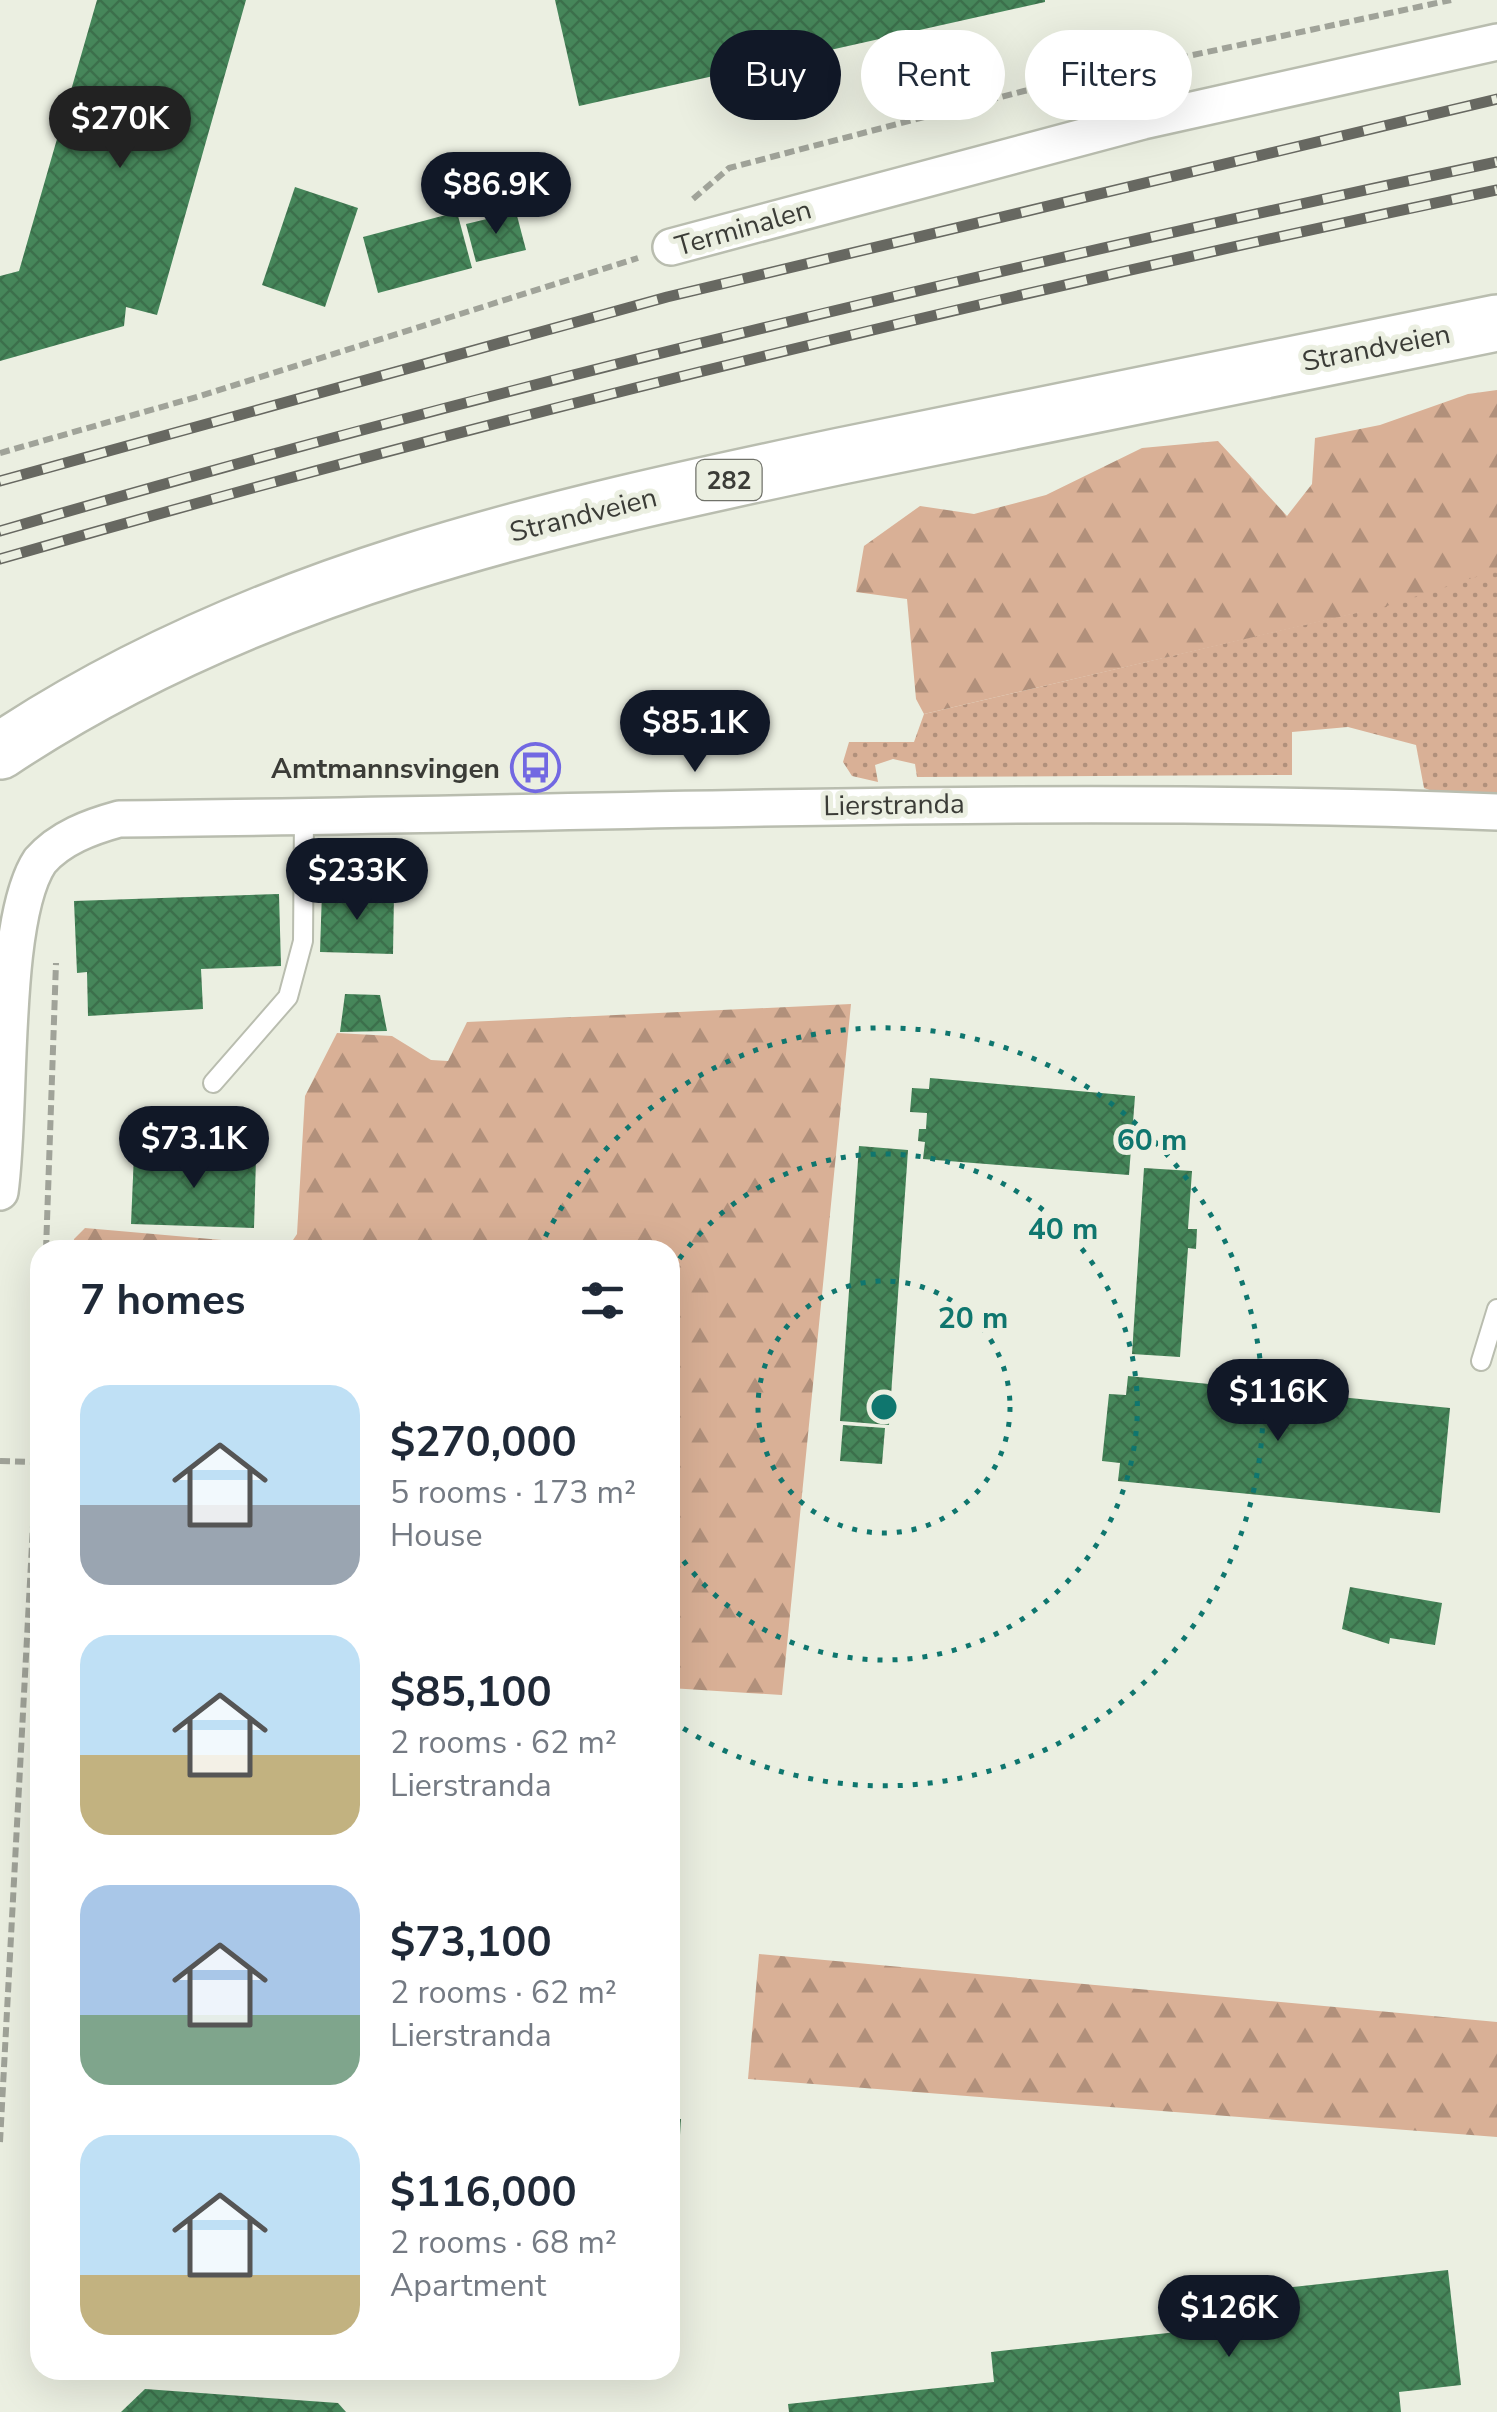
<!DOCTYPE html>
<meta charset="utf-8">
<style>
body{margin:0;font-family:"Nunito Sans",sans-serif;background:#f2f2f3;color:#1f2937;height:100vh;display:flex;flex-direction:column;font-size:38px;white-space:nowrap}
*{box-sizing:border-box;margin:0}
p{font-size:32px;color:#747a83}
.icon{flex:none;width:55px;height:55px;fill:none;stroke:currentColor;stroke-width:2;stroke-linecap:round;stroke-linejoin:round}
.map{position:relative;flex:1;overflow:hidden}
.panel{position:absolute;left:30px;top:1240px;width:650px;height:1140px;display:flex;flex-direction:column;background:#fff;border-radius:30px;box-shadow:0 10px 40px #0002}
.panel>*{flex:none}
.hud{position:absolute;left:710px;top:30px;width:635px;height:90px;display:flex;gap:20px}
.price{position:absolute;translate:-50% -85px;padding:0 22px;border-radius:35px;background:#111827;color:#fff;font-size:32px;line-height:65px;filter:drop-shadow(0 2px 5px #0008)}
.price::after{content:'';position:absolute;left:50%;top:60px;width:30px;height:22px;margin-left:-15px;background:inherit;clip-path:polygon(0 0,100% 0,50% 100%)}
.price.on{background:#222;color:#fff}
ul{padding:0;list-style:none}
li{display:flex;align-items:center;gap:30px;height:250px;padding:0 50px}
li span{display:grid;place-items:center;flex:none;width:280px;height:200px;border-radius:30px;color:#555}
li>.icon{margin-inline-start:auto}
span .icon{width:120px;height:120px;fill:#fffc;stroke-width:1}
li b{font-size:42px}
h2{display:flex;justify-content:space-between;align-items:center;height:120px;padding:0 50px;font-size:42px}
.pill{padding:0 35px;border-radius:45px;background:#fff;box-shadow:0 10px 40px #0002;font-size:35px;line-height:90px}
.pill.on{background:#111827;color:#fff}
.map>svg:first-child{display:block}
.grass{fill:url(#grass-dots)}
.forest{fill:url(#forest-firs)}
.building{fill:url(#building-cross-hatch)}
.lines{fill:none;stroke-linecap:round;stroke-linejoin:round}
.service-casing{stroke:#b9bdaf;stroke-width:22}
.minor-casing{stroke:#b9bdaf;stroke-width:40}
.primary-casing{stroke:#b9bdaf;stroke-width:60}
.path{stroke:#a0a399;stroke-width:6;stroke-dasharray:10 5;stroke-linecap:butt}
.service{stroke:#fff;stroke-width:18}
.minor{stroke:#fff;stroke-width:35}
.primary{stroke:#fff;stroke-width:55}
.rail-casing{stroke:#676861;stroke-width:11}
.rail{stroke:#ebefe1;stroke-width:8;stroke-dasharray:22;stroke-linecap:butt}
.ring{fill:none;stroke:#0f766e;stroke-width:5;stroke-dasharray:5 10}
.labels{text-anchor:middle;stroke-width:10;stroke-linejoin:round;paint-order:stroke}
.shield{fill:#ebefe1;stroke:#70726a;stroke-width:2.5}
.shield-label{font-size:25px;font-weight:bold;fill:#3b3c37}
.street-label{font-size:28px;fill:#3b3c37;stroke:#ebefe1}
.poi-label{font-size:28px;font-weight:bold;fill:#3b3c37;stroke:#ebefe1;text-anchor:end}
.centre{fill:#0f766e;stroke:#ebefe1;stroke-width:5}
.ring-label{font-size:30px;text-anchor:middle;font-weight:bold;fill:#0f766e;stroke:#ebefe1;stroke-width:10;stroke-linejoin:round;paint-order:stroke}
</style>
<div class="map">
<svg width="1497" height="2412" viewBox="0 0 1497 2412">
<defs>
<pattern id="grass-dots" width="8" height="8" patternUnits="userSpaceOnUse" patternTransform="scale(2.5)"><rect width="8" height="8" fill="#d9b096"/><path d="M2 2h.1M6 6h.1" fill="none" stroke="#b1907b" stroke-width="1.8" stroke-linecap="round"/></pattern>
<pattern id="forest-firs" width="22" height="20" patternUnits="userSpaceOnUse" patternTransform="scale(2.5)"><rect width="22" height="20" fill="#d9b096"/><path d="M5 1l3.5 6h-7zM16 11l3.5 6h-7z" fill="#b1907b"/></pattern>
<pattern id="building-cross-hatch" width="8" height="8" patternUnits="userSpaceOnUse" patternTransform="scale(2.5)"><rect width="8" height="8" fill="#46865a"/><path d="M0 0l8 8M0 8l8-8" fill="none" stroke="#3c6f4b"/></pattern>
</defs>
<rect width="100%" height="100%" fill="#ebefe1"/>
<path class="grass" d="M1497,569V803L1454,799L1424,788L1416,745L1348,727L1292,732V775L917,777L915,764L893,759L875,765L878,782L852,776L843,762L849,742H914L924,714L1363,611Z"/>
<g class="forest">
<path d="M1497,390V570L1359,615L1361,612L924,714L916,699L907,599L856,592L864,546L920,506L974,514L1046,495L1142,448L1218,441L1287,516L1312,484L1315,438L1380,425L1468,394Z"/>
<path d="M851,1004L782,1695L670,1688V1250H73L74,1239L85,1228L289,1246L297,1234L305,1096L337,1033L392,1036L431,1060L448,1061L467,1022Z"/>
<path d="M759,1954L1497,2022V2137L748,2079Z"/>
</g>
<g class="building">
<path d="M97,0H246L157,315L126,307L124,326L0,361V276L19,271Z"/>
<path d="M555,0H1045V2L579,106Z"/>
<path d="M295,187L358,208L325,307L262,285Z"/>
<path d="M457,212L472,268L378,293L363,237Z"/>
<path d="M516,212L526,250L476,262L466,224Z"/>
<path d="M322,891L394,893L393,954L320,952Z"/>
<path d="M279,894L281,966L201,969L203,1009L88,1016L87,972L77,973L74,901Z"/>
<path d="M345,994L380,995L387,1031L340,1032Z"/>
<path d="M930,1078L1135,1096L1129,1175L923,1159L925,1142L918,1141L919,1129H926L927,1113L910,1112L912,1088L929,1089Z"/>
<path d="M859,1146L908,1150L889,1425L840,1421Z"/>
<path d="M134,1154L256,1158L254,1228L131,1224Z"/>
<path d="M1144,1168L1192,1171L1188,1229H1197L1196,1249L1188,1248L1180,1357L1132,1354Z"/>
<path d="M1128,1376L1450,1408L1440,1513L1118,1481L1120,1463L1102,1461L1109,1394L1126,1395Z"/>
<path d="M843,1425L885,1428L882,1464L840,1461Z"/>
<path d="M1350,1587L1442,1603L1435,1645L1390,1638L1389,1644L1342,1629Z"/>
<path d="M670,2118L681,2119L675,2212H670Z"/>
<path d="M1448,2270L1461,2385L1399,2392L1401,2412H789L788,2404L994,2382L991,2352L1224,2327L1220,2295Z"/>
<path d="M145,2389L338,2403L346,2412H121Z"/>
</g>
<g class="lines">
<defs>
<g id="service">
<path d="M213,1083L288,997L303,941L304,817"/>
<path d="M1481,1361L1497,1309"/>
</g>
<g id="minor">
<path d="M671,247L1143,121L1497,42"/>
<path d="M0,1192C12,1109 0,921 40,861C60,838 90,827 119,819C579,815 1037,794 1497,812"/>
</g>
<path id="primary" d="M0,751C254,582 547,518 841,456C1059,410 1278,367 1497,323"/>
</defs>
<use href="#service" class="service-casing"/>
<use href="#minor" class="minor-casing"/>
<use href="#primary" class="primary-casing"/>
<g class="path">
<path d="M693,199L729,168L1024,91L1451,0"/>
<path d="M0,453L200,396L638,258"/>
<path d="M46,1250L56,963"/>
<path d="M0,1461L37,1462"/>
<path d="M0,2142L40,1395"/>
</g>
<use href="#service" class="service"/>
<use href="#minor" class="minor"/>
<use href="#primary" class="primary"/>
<defs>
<g id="rail">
<path d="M0,481L667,297L1497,99"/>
<path d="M0,531C493,387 994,268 1497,162"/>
<path d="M0,559C494,416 994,296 1497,190"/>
</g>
</defs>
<use href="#rail" class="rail-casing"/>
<use href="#rail" class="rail"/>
</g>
<g class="ring">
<circle cx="884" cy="1407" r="126"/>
<path d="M671 1271A253 253 0 1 1 671 1543"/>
<path d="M539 1250A379 379 0 1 1 672 1721"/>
</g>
<defs>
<symbol id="bus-ring" viewBox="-11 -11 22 22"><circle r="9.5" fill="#ebefe1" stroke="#7268e2" stroke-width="1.5"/><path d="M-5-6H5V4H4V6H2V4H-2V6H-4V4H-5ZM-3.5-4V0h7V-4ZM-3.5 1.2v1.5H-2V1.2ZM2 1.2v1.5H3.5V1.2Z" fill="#7268e2"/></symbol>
</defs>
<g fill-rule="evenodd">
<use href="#bus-ring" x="508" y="740" width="55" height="55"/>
</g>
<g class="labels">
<rect class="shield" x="696.5" y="460" width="65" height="40" rx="8"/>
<g class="shield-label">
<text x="729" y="489">282</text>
</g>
<g class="street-label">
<text transform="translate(743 227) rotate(-16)" y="10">Terminalen</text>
<text transform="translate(1376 347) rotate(-11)" y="10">Strandveien</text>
<text transform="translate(583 514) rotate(-14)" y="10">Strandveien</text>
<text transform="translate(894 804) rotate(-1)" y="10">Lierstranda</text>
</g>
<g class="poi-label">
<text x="500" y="778">Amtmannsvingen</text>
</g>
</g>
<circle cx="884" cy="1407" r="15" class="centre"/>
<g class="ring-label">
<text x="1152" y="1150">60 m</text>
<text x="1063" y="1239">40 m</text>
<text x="973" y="1328">20 m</text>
</g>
</svg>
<b class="price on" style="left:120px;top:171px">$270K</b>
<b class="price" style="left:496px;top:237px">$86.9K</b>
<b class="price" style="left:695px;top:775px">$85.1K</b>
<b class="price" style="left:357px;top:923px">$233K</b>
<b class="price" style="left:194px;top:1191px">$73.1K</b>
<b class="price" style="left:1278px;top:1444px">$116K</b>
<b class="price" style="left:1229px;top:2360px">$126K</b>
<div class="hud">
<a class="pill on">Buy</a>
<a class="pill">Rent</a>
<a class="pill">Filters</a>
</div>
<section class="panel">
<h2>7 homes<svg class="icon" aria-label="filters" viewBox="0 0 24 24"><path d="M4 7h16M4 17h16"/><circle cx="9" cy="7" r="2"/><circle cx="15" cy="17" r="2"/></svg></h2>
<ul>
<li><span style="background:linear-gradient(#bfe0f5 60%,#9aa5b1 0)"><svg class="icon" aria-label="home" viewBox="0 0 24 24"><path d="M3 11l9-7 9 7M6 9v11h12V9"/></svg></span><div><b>$270,000</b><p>5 rooms · 173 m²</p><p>House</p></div></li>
<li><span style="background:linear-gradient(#bfe0f5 60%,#c2b280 0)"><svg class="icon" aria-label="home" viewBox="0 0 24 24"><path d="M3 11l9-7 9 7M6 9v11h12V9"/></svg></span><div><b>$85,100</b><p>2 rooms · 62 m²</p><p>Lierstranda</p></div></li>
<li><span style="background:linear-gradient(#a9c7e8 65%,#7fa58c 0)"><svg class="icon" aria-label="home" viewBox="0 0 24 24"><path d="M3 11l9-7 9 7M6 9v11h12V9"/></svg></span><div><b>$73,100</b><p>2 rooms · 62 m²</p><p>Lierstranda</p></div></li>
<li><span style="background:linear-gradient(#bfe0f5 70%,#c2b280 0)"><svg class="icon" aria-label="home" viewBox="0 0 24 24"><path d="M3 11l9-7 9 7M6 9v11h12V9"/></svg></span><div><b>$116,000</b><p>2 rooms · 68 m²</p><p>Apartment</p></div></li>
</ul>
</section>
</div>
